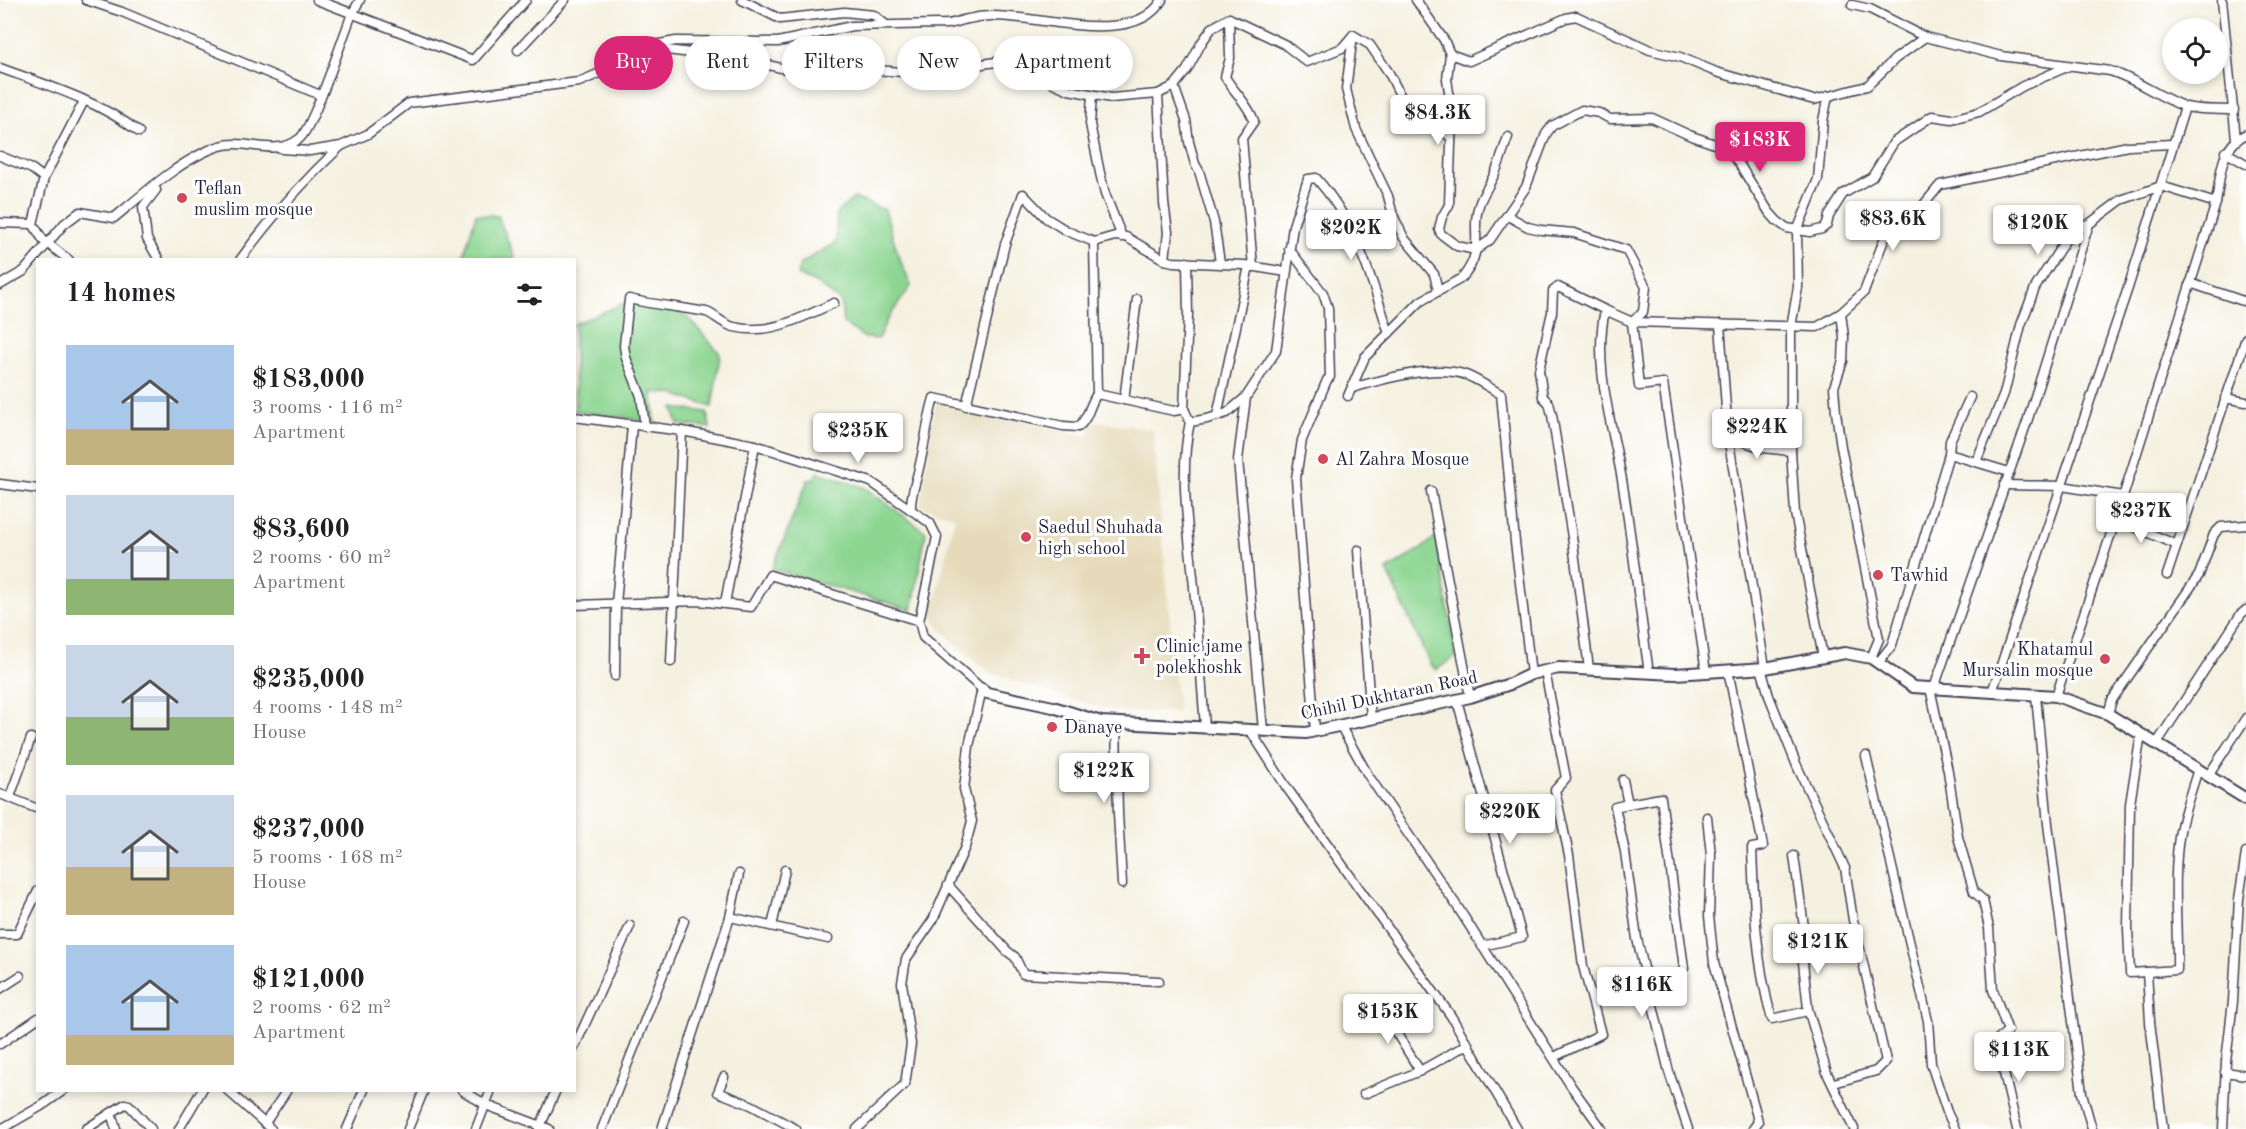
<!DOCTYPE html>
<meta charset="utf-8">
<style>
body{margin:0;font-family:"Old Standard TT",serif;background:#f2f2f2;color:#202124;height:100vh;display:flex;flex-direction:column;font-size:22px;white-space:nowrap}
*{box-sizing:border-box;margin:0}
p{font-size:20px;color:#757577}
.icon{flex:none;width:33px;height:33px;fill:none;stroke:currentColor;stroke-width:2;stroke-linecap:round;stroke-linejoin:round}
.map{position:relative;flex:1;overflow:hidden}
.details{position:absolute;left:36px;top:258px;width:540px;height:834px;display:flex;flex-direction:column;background:#fff;border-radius:0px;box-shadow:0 3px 9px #0003}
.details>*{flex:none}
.hud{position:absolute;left:594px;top:36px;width:570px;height:54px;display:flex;gap:12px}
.controls{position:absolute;left:2162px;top:18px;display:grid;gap:12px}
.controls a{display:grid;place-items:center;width:66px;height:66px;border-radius:50%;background:#fff;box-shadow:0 3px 9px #0003;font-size:30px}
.price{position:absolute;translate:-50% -51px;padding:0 14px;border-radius:6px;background:#fff;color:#222;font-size:20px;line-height:39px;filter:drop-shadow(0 2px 3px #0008)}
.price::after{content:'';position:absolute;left:50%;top:36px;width:18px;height:14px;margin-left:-9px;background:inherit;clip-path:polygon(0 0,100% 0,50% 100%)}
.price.selected{background:#db2777;color:#fff}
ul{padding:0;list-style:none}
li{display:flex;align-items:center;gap:18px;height:150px;padding:0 30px}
li span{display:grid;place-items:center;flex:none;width:168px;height:120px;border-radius:0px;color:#555}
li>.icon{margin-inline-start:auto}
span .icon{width:72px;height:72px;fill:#fffc;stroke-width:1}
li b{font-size:26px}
h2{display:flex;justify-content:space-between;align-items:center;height:72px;padding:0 30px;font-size:26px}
.tag{padding:0 21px;border-radius:27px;background:#fff;box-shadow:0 3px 9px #0003;font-size:21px;line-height:54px}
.tag.selected{background:#db2777;color:#fff}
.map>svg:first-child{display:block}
.built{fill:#e6daba}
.green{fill:#8dd692;stroke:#587c66;stroke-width:1.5}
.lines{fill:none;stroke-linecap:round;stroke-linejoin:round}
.street-casing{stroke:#424154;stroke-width:11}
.secondary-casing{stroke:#424154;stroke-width:14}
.street{stroke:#fff;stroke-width:8}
.secondary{stroke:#fff;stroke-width:10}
.poi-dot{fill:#d1495b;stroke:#fff;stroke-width:2}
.labels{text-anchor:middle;stroke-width:6;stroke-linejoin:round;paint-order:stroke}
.poi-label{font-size:18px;fill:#22223b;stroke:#fff;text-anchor:start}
.street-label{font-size:18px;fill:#22223b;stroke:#fff}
</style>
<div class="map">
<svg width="2246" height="1129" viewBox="0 0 2246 1129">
<rect width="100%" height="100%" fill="#fff"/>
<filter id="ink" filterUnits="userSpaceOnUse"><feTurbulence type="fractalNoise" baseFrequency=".0167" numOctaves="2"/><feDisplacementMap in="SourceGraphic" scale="12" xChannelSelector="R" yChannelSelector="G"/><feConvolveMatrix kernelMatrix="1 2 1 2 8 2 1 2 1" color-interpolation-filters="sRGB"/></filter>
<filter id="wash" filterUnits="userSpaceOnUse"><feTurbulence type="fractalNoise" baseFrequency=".008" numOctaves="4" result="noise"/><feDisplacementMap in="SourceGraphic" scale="24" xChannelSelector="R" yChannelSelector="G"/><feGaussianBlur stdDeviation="1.35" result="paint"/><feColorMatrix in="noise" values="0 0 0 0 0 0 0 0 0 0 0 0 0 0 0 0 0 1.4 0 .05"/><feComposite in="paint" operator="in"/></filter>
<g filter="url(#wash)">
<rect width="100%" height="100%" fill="#f5f1e1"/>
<path class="built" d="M936,401L1088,436L1090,420L1153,430L1178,712L1113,711L1076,701L992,673L977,663L940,629L932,615L955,517L920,506Z"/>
<g class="green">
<path d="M854,198L885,210L898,255L911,286L886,321L878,339L865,338L843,323L841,302L816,283L797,275L800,264L836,242L837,212Z"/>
<path d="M476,214L498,216L515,259H463Z"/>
<path d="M627,302L673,309L688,318L718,351L720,355L712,407L673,394L652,392L655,422L575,411L574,324Z"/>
<path d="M673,408L707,412L710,428L678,424Z"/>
<path d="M818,472L865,488L926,532L912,610L772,569L808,480L814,479Z"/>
<path d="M1436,537L1456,656L1436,670L1430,664L1387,570L1421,549Z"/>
</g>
</g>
<g filter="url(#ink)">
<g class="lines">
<defs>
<g id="street">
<path d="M86,0L122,12L320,95"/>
<path d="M317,0L473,60L526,0"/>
<path d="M742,0L780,19L844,12L874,15L885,24"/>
<path d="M1416,0L1444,40L1450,54L1447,79L1452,113L1449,205L1442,217L1439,229L1441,234L1457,246L1476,250L1490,240L1526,187L1546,134L1552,126L1582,110L1599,113L1610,119L1652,118L1689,135L1726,148L1738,162L1769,212L1777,221L1787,228L1810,232L1822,229L1827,225L1829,216L1843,194L1872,177L1894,142L1932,116L1952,119L1979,112L2023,86L2069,66"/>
<path d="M2222,0L2236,139"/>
<path d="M1852,5L1870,9L1925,37L2001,56L2110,71C2136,79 2157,96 2183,106C2198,111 2218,109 2234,110"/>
<path d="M1229,18L1230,58L1225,77C1234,92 1249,105 1254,121L1242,138L1253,267"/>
<path d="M1353,35L1346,89L1356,129L1388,196L1393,215L1404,238L1434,274L1438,290"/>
<path d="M654,45L658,49L742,59L794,71L817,64H836L873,70L904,72L920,77L944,74L982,64L1003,61L1069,90L1111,98L1158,94L1174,86L1187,70L1202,42L1212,28L1229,18L1284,44L1307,62L1342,48L1353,35L1370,45L1389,73L1401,97L1419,118L1451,137"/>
<path d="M518,50L565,0"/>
<path d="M1450,54L1469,61L1566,18L1576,16L1650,50L1680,57L1716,72L1814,100L1867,86L1895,59L1925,37"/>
<path d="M0,68C47,85 99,101 139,132"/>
<path d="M1174,86L1186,120L1189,142L1195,164L1199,171L1214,222L1220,263"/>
<path d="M1158,94L1164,203L1168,232L1165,260"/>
<path d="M1092,96L1090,124L1100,173L1105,194L1122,237"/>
<path d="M282,149L310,151L341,146L368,134L409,103L579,82L607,70L643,47L676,41L778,42L852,26L938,24C952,26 955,21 968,19C976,17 984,16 991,16C1036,14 1134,49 1162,0"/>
<path d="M2225,152L2246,164"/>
<path d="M0,156L32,169L44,178"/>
<path d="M153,186L156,190L143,207L147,239L159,260"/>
<path d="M1508,216L1528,227L1541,230L1574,233L1626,250L1646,287L1643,312L1632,322"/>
<path d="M0,223L33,224"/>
<path d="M1094,242L1097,394"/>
<path d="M1289,249L1323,293L1328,308L1330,377L1327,380L1302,440L1296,478L1315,731"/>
<path d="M69,260L43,240L33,224L44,178L84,101"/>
<path d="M240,260C270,218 304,181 341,146"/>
<path d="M2190,283L2246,302"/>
<path d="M0,285L24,271L64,224L80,212L114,218C143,194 184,157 220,146C246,138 275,158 299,139C313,129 343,36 352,14L360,0"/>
<path d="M1841,313L1844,337L1843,361L1834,387L1836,412L1841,447L1879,639L1871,658"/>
<path d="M1632,322L1639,386L1663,383L1706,672"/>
<path d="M1720,324L1728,436L1765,668"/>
<path d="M1352,388C1384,379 1431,365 1463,374C1476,378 1489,388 1501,394L1515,542L1531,674"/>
<path d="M1348,396L1365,357L1421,301L1462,278C1487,249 1469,230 1480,202C1484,193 1489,185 1493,177C1500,164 1503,150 1508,137"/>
<path d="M1246,397L1238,460L1263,730"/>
<path d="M2225,398L2246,402"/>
<path d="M1124,400L1137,299"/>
<path d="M966,406L1005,244L1023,194L1046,218L1067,231L1094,242L1115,236L1126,237L1165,260L1173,262L1244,265L1286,272"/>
<path d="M1184,409L1188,315L1187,262"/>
<path d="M1217,416L1249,266"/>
<path d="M574,417L682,431L755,445L871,482L930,523L937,537L919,621L923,637L982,689L969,746L964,789L972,821L965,847L933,920L906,959L902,983L911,1044L905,1084L857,1129"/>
<path d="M645,427L641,396L626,358L624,346L629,299C654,305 680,307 706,312C714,314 722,324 734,327C769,336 803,317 834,303"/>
<path d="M1728,436L1762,448L1791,451"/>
<path d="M1949,454L2009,472"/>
<path d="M1976,462L2004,394L2021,325L2035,288L2073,228L2089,224L2121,200L2161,186L2216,203"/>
<path d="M0,484L38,489"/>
<path d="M2004,485L2062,486L2123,496"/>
<path d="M1431,491L1470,697"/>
<path d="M911,510C910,495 916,483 919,468C925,445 927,421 934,398L1063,426L1078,427C1089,418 1089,405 1097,394L1174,411L1184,409L1190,422"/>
<path d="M2116,519L2177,545"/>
<path d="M1358,550L1371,719"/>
<path d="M2167,575L2246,338"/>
<path d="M725,603L755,445"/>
<path d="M574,605L699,601L751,607L770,575L919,621"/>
<path d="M1823,657L1795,513L1791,451V327L1798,287L1797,231L1818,179L1823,121L1828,96"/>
<path d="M671,662L682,431"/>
<path d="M1878,663L1892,645L1949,454L1950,441L1970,397"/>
<path d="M1761,668L1769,696L1797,766L1845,868L1853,920L1886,1061L1876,1071L1834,1083"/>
<path d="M1589,669L1573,543L1552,415L1549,403L1543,397L1539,370L1552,312L1553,291L1558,287L1605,310"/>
<path d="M1728,670L1763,846L1752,848C1754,905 1756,964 1772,1019L1808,1011"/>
<path d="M1545,671L1566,778L1555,790L1569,855L1583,966L1601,1034L1554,1057"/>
<path d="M1649,673C1640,611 1633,548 1623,486C1614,428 1592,369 1605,310L1632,322L1817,327L1841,313L1864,292L1885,237L1906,226L1940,185L2128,146L2172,144"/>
<path d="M615,676L616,604L632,426"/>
<path d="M1930,688L1948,771L1958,837L1974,892L1983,900L1989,928L1993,990L2008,1031L1999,1038L1997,1043L2017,1129"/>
<path d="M1934,688L2027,422L2089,224"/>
<path d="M1992,692L2128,288L2185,107"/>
<path d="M2036,696L2048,824L2082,1093L2092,1129"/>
<path d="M2056,696L2116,519L2216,203C2221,175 2219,148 2246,134"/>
<path d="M1457,700L1522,937L1482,946"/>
<path d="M2108,714L2112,700L2199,575L2214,534L2221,527L2246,525"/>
<path d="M1116,723L1118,813L1122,884"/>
<path d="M1340,725L1368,775L1457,906L1571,1086L1602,1129"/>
<path d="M1205,727C1201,677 1198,627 1193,577C1188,527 1179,471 1190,422L1207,419L1227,413L1246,397L1276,351L1293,226L1308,179L1316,178C1356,222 1371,278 1389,333"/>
<path d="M1250,730L1287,788L1451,1016L1517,1129"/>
<path d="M2141,734L2130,804L2128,929L2130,973L2147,972L2150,1022L2163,1129"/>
<path d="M2157,743L2241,614L2246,610"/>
<path d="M1866,756L1928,1021L1931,1064L1947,1112L1955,1129"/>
<path d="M2208,776L2246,718"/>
<path d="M1623,780L1628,804L1615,807L1625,852L1637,939L1669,1072L1688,1129"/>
<path d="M0,794L38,809"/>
<path d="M10,797L31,738"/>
<path d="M1628,804L1661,798L1684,968"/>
<path d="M1707,817L1711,855L1709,916L1714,963L1756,1113L1758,1122L1753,1129"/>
<path d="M1794,856L1804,927L1802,953L1808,1009L1827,1073L1854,1129"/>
<path d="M948,885L1007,951L1015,957L1023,974L1159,981"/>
<path d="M730,917L828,939"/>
<path d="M772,926L785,870"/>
<path d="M0,934H17L38,891"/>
<path d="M2147,972L2177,970C2178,924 2172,877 2180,831C2184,811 2192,789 2198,769"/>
<path d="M0,989L20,976"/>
<path d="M1379,1005L1420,1071"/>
<path d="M0,1044L38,1018"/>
<path d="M574,1048L630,926"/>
<path d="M2225,1072L2246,1075"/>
<path d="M724,1077L718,1092L751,1105L796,1129"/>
<path d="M227,1090L271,1129"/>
<path d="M462,1090L486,1105L549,1129"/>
<path d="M1364,1094L1420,1071L1468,1044"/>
<path d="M111,1113L116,1129"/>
<path d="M265,1123L287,1090"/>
<path d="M3,1128L43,1105L64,1090"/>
<path d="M86,1129L125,1104L129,1105L151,1129"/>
<path d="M179,1129L202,1090"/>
<path d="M347,1129L364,1090"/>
<path d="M408,1129L424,1090"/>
<path d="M476,1129L491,1090"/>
<path d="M539,1129L556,1090"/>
<path d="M602,1129L684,921"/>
<path d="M662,1129L730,917L739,874"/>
<path d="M2223,1129L2226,1061L2233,1001L2239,899L2246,853"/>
</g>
<path id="secondary" d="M982,689L987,693L1053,707L1101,722L1306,733L1470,697L1510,684L1531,674L1559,668L1675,674L1706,672L1765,668L1845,653L1871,658L1913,687L2056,696L2108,714L2246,799"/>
</defs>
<use href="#street" class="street-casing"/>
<use href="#secondary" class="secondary-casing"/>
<use href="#street" class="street"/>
<use href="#secondary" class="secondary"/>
</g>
</g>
<g class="poi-dot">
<circle cx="182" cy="198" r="6"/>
<circle cx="1323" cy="459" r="6"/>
<circle cx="1026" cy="537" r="6"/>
<circle cx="1878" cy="575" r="6"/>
<path d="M1139 647h6v6h6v6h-6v6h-6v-6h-6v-6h6z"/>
<circle cx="2105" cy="659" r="6"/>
<circle cx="1052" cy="727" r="6"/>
</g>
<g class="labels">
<g class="poi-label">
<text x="194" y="194">Teflan<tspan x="194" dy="21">muslim mosque</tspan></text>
<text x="1335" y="465">Al Zahra Mosque</text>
<text x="1038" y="533">Saedul Shuhada<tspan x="1038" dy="21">high school</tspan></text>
<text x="1890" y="581">Tawhid</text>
<text x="1156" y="652">Clinic jame<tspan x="1156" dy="21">polekhoshk</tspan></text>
<text x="2093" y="655" text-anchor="end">Khatamul<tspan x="2093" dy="21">Mursalin mosque</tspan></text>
<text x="1064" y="733">Danaye</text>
</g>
<g class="street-label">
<text transform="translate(1389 695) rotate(-12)" y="6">Chihil Dukhtaran Road</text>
</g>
</g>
</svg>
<div class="controls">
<a><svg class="icon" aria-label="locate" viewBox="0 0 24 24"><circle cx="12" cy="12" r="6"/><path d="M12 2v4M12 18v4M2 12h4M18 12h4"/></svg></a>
</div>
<b class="price" style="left:1438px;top:146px">$84.3K</b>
<b class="price selected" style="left:1760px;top:173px">$183K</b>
<b class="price" style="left:1893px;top:252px">$83.6K</b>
<b class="price" style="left:2038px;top:256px">$120K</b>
<b class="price" style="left:1351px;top:261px">$202K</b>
<b class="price" style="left:1757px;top:460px">$224K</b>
<b class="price" style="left:858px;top:464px">$235K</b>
<b class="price" style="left:2141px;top:544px">$237K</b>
<b class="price" style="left:1104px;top:804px">$122K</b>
<b class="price" style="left:1510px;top:845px">$220K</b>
<b class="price" style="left:1818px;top:975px">$121K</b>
<b class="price" style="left:1642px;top:1018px">$116K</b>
<b class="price" style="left:1388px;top:1045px">$153K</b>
<b class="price" style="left:2019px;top:1083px">$113K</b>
<div class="hud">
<a class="tag selected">Buy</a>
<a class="tag">Rent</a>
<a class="tag">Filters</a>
<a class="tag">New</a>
<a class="tag">Apartment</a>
</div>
<section class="details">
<h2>14 homes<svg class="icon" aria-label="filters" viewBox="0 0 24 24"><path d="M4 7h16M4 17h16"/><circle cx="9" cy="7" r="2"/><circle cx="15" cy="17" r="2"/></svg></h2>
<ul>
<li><span style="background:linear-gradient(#a9c7e8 70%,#c2b280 0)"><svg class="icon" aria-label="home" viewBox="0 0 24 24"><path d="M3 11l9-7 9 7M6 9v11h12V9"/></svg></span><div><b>$183,000</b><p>3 rooms · 116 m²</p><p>Apartment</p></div></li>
<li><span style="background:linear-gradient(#c9d6e8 70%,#8fb573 0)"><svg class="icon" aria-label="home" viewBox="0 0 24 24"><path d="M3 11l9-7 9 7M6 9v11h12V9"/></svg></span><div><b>$83,600</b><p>2 rooms · 60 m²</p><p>Apartment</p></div></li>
<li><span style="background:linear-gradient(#c9d6e8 60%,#8fb573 0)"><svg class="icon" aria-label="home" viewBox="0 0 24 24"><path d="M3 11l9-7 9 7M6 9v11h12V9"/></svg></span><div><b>$235,000</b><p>4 rooms · 148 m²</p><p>House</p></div></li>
<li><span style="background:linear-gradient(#c9d6e8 60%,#c2b280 0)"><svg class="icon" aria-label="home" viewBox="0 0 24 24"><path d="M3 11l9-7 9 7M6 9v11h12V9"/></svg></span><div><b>$237,000</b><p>5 rooms · 168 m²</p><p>House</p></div></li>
<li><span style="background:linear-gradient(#a9c7e8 75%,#c2b280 0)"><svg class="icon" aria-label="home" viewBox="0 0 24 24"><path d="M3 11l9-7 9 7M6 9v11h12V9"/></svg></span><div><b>$121,000</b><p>2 rooms · 62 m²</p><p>Apartment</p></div></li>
</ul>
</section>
</div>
